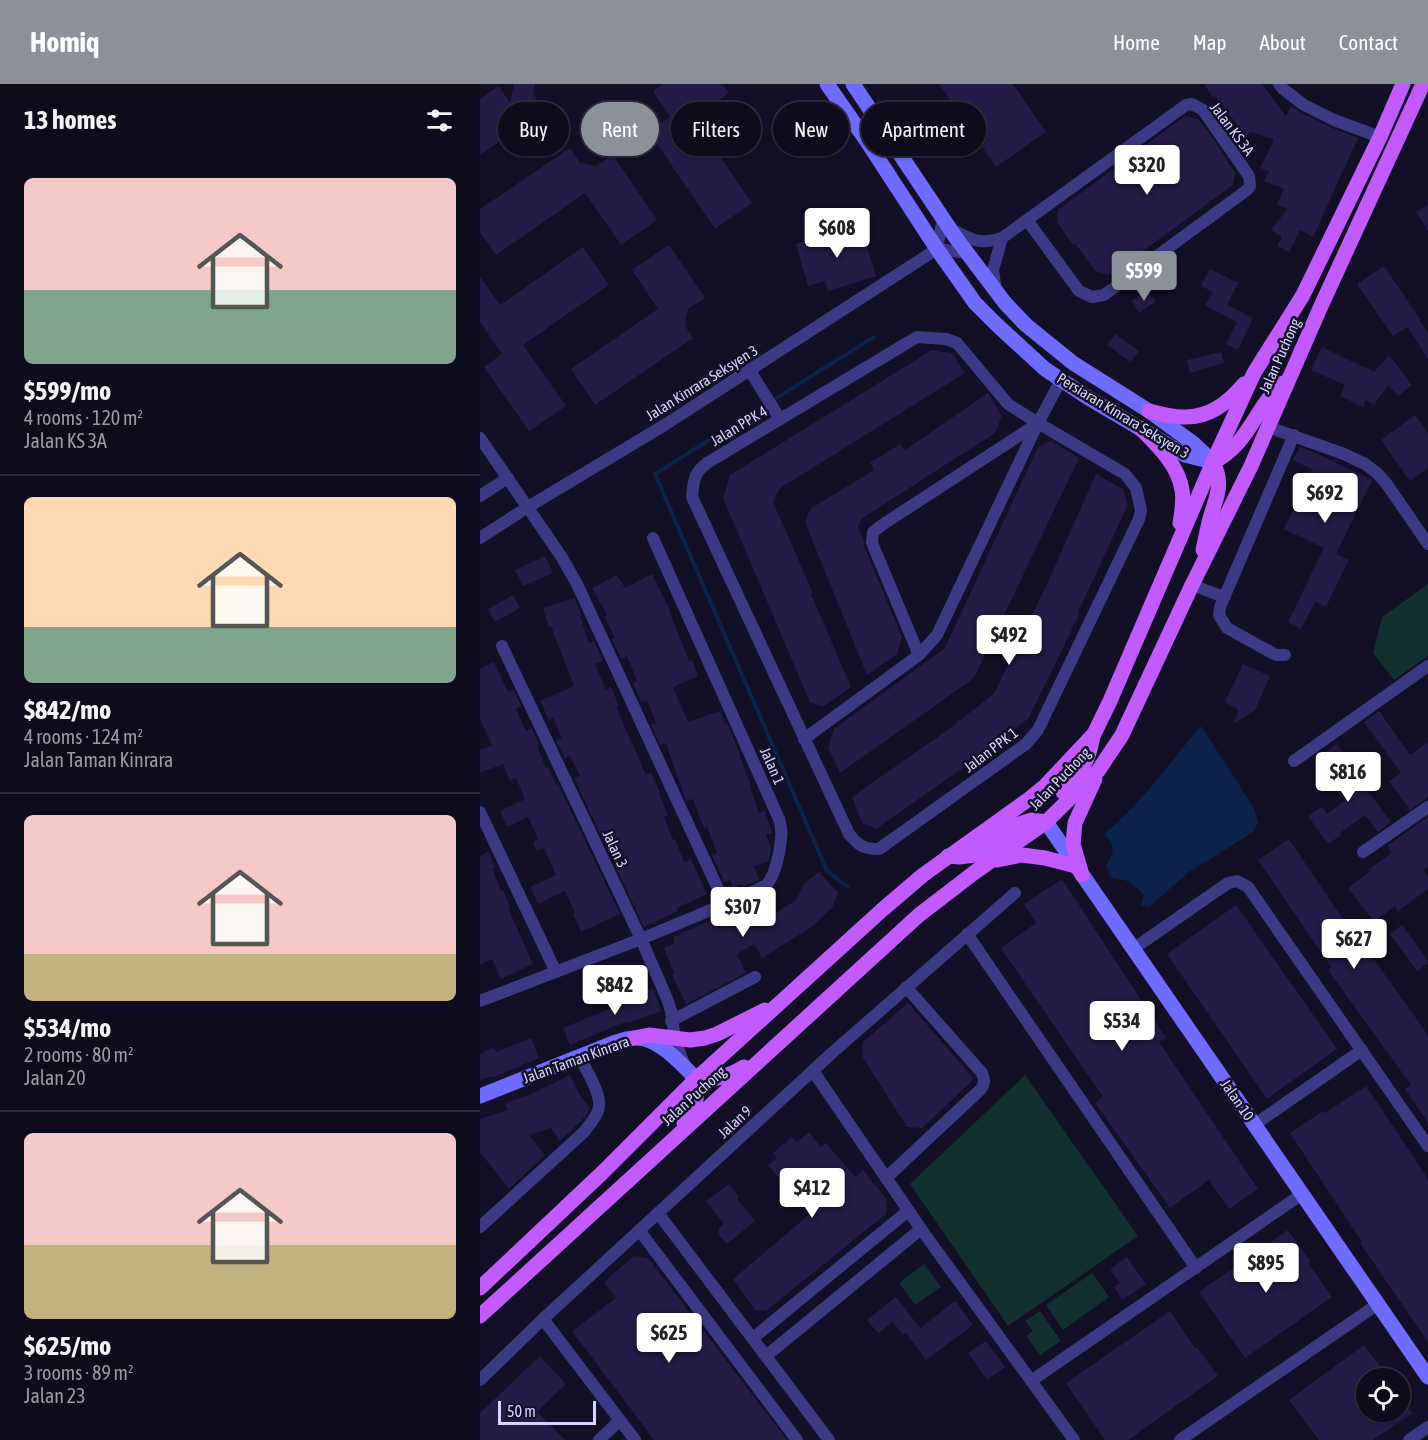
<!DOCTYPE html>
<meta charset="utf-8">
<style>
body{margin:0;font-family:"Asap Condensed",sans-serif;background:#171425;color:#f1f3f6;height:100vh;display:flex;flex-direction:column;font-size:22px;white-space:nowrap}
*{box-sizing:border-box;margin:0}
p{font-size:20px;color:#9b9ba3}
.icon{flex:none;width:33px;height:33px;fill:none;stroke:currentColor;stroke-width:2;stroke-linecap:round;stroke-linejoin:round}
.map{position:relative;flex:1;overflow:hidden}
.side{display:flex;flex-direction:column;background:#0e0b1c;width:480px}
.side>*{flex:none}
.guide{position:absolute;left:18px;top:18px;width:570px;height:54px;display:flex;gap:12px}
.fabs{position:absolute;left:876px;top:1284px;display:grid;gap:12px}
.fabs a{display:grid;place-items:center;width:54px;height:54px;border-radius:50%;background:#0e0b1c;box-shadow:0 2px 4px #0004,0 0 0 2px #2e2b3b;font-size:30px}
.scale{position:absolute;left:18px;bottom:15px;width:98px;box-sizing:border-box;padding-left:6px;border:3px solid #d9d4ff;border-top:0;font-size:16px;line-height:21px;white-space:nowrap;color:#d9d4ff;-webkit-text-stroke:4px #130f26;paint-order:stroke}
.price{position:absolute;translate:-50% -51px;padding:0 14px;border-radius:6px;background:#fff;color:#222;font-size:20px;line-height:39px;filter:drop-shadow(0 2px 3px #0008)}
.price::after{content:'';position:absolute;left:50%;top:36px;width:18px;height:14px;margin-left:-9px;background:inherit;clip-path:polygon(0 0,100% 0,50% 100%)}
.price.selected{background:#8c9099;color:#fff}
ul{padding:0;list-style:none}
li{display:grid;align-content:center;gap:12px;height:318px;padding:0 24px}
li+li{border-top:2px solid #2e2b3b}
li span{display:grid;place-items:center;height:186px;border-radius:9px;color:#555}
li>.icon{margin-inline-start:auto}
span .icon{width:108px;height:108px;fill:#fffc;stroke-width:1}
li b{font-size:26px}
h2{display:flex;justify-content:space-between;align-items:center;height:72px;padding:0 24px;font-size:26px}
.chip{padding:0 21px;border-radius:27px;background:#0e0b1c;box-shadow:0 2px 4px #0004,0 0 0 2px #2e2b3b;font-size:21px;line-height:54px}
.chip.selected{background:#8c9099;color:#fff}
header{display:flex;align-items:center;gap:36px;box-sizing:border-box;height:84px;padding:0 30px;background:#8c9099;color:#fff}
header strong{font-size:28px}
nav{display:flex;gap:33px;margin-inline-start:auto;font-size:21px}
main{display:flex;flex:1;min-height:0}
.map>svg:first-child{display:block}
.green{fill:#12302f}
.water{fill:#0c2248}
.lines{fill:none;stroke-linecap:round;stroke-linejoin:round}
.stream{stroke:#0c2248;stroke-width:4}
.building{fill:#241b47}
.street{stroke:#3d3a85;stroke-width:12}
.secondary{stroke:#6f6bff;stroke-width:15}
.primary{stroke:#c25bff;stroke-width:15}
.labels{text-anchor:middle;stroke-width:5;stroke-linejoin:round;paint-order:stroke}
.street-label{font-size:15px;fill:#d9d4ff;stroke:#130f26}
</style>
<header>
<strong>Homiq</strong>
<nav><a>Home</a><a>Map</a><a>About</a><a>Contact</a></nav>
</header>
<main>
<section class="side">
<h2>13 homes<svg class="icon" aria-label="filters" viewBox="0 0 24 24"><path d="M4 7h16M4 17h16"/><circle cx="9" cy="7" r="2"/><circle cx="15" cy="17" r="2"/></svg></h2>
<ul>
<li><span style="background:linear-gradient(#f6c9c9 60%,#7fa58c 0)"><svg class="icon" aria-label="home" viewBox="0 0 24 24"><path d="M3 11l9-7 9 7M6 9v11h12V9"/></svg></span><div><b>$599/mo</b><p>4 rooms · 120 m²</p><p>Jalan KS 3A</p></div></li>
<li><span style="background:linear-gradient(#ffd9b3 70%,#7fa58c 0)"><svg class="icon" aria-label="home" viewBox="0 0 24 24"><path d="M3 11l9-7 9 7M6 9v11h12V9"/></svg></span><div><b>$842/mo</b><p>4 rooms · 124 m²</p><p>Jalan Taman Kinrara</p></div></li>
<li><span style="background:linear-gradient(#f6c9c9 75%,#c2b280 0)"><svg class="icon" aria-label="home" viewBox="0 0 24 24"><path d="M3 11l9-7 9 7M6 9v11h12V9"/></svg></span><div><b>$534/mo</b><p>2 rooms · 80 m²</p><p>Jalan 20</p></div></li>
<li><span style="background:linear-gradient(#f6c9c9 60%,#c2b280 0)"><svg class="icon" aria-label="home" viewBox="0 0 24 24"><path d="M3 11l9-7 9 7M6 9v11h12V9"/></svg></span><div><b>$625/mo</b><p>3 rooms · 89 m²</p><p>Jalan 23</p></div></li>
</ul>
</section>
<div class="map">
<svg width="948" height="1356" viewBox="0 0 948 1356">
<rect width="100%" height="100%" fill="#130f26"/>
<g class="green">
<path d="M948,500V572L914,596L893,569L902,533Z"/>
<path d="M545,991L658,1152L528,1242L430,1100Z"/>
<path d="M444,1180L461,1203L435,1221L419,1199Z"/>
<path d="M612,1189L629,1213L583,1246L566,1221Z"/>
<path d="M560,1227L581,1257L560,1271L546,1252L553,1247L545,1237Z"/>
</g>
<path class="water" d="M721,642L774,724L778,739L773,748L732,774L710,787L669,823L661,822L664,811C649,796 651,797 631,794L626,782C634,769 636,762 624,750C662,719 689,679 721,642Z"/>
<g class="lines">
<path class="stream" d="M368,803L347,787L175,390L394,253"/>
</g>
<g class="building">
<path d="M34,0H55L53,10L65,27L0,71V15L19,2L30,19Z"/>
<path d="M183,0H242L249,9L213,34L272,119L235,145L169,48L190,33L173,7Z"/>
<path d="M459,0H533L566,48L516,83Z"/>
<path d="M724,0H782L806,32L811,22L820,28L850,43L878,54L833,153L820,146L809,168L797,162L802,153L791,146L807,125L797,120L804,105L784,97L789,87L780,84L794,56L771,48L766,52L735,12L733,14Z"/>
<path d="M705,32L718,35L735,57L755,89L753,101L630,191L616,188L595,159L593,161L577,138L578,126Z"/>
<path d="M90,64L100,79L116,82L133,71L177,136L141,161L105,109L16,171L0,148V125Z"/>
<path d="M948,121V147L936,128Z"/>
<path d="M380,140L396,192L348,207L345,197L328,202L316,160Z"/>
<path d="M189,161L225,214L208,225L205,242L213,254L115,321L91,285L178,225L152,186Z"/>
<path d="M103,163L129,201L43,261L86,322L49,347L4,283L22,270L0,238V193L20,221Z"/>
<path d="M904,182L940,235L939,236L948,249V276L928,243L913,252L877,200Z"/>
<path d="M730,185L758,199L747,221L773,234L758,266L746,260L757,238L725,221L733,208L721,202Z"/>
<path d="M667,206L676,218L659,229L652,217Z"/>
<path d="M635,250L659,267L651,278L627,261Z"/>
<path d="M842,263L894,288L909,271L932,301L918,312L908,301L894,321L886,316L883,323L860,312L865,301L831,286Z"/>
<path d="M452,266L472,269L485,289L299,405L293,418L333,509L331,510L371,603L343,623L330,618L243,414L250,391Z"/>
<path d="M741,268L744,279L710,289L707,276Z"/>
<path d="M508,309L522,332L515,349L381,435L378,444L384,457V462L422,553L417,570L387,591L325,438L330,425L394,386L390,379L420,360L425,366Z"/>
<path d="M935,331L948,349V384L930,397L901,356Z"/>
<path d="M571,357L599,374L494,594L360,689L348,664L354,645L465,564L558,363Z"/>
<path d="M820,363L833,368L892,396L856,470L869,476L846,523L835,518L821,545L808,538L844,464L804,445L833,386L813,376Z"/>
<path d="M616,390L643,405L648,421L598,528L600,529L548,635L489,678L490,679L396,745L382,739L372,713L476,640V639L514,610L567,500Z"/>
<path d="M65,472L73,489L43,502L35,486Z"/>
<path d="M172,490L190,526L189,527L209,577L212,576L218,592L193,603L208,638L240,627L245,640L247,639L256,659H255L271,702L270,703L279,729L285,727L292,749L286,751L291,765L289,777L274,782L279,796L263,803L262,800L253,804L250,796L244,798L241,789H240L232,771L237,769L227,743L224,745L213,715L206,717L186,659L180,661L171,641L176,639L167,616L161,618L153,599L157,597L147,572L141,575L132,555L135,554L124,532L127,531L112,504L137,491L145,504Z"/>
<path d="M33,511L40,524L15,538L8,525Z"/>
<path d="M94,514L102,531L100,532L109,559L114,557L123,577L115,580L126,606L131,603L139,622L136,623L166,691L171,689L180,708L179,709L188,731L184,733L193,756L195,755L204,778L211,775L227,810L197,824L198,827L164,843L94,694L100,692L90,672L85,674L76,657L82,654L73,634L69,636L60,617L94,602L71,542L69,543L63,524Z"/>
<path d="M14,578L28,608L34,606L41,622L36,625L46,647L52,644L59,661L57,662L66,684L68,683L76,701L78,700L140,830L101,848L93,830L95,829L85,807L58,820L50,803L76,791L64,764L57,767L53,758L58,755L48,733L27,743L20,727L45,715L36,694L30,697L23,680L0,689V666L12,661L0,635V585Z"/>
<path d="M763,580L790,592L775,626L753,640L759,626L745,618Z"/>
<path d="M899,627L930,671L948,658V713L930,726L909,697L921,689L884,638Z"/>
<path d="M857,660L880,694L879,695L911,738L898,748L885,731L860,749L861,751L848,760L828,732L842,723L847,730L874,710L845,668Z"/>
<path d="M948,733V783L943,786L948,793V805L918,827L915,822L894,838L868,804L890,788L888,786L911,769L908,761Z"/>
<path d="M809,755L881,862L883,860L948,951V1039L925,1005L931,1001L848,886L851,883L778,776Z"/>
<path d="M8,768L15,784L12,785L21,807L23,806L30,823L28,824L53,880L21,895L12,875L0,881V772Z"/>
<path d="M339,788L358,809L352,824L333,842L282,874L274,860L257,870L266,889L206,920L192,891L194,890L184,864L195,859L193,853L246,830L247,832L270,821L269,818L285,811L286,813L287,812L296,829L316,816L325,798Z"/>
<path d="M582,795L686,954L679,958L778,1105L749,1125L729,1096L690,1124L615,1019L623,1013L521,864L556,839L544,820Z"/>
<path d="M756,821L857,965L787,1015L687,870Z"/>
<path d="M922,841L948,877V879L937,887L910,850Z"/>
<path d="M173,904L181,927L148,939L147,937L90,961L83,944L141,920L140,916Z"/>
<path d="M428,919L494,995L442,1044L427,1043L382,972L383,958Z"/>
<path d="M51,954L59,974L12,994L11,992L0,997V970L14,963L16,968Z"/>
<path d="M90,991L99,1010L110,1024L109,1026L105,1033L80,1057L71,1044L49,1051L65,1071L29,1105L0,1068V1035L28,1026L25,1019L49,1011Z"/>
<path d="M886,1002L948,1095V1258L880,1159L882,1158L810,1049L843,1027L845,1029Z"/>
<path d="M329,1048L341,1063L346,1059L375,1093L383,1086L407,1116L406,1130L287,1226H275L253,1195L329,1131L288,1081L297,1074L293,1069L312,1053L317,1058Z"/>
<path d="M249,1100L259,1113L257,1115L275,1137L247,1160L238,1150L239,1144L244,1140L226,1117Z"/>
<path d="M808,1146L830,1177L828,1179L852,1213L765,1274L719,1208Z"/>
<path d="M154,1172L168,1174L307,1356H174L92,1247L136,1214L124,1198Z"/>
<path d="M647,1173L666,1200L642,1216L634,1203L640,1199L630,1185Z"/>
<path d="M416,1213L440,1244L475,1217L493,1241L446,1276L426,1249L423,1251L413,1238L398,1249L387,1236Z"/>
<path d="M690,1227L715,1264L717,1263L738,1292L648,1356H625L586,1299Z"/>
<path d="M506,1257L525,1283L507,1296L488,1269Z"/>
<path d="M884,1261L909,1294H886V1328H920V1310L931,1328H934L893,1356H839L809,1316Z"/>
<path d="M60,1272L86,1300L57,1328L85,1356H0V1329Z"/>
</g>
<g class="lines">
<g class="street">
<path d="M799,0L802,4L824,21L854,36L900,53"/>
<path d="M471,145C492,156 498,161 522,154L706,21L712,20L723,26L769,92L770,102L767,106L624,211L612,213L599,207L547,136"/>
<path d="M457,165L463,134"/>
<path d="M457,165L487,169"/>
<path d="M516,207L513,186L522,154"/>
<path d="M437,253L466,255L477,259L528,320L558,339L645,390L656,404L661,426L659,435L558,646L546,660L399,765C383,765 379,762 369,750L212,413C214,396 213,390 227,379Z"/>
<path d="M270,287L300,335"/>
<path d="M788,343L864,370L885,380L897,389L906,399L948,460"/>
<path d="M0,354L81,472L97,500L245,820"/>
<path d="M0,412L28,394"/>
<path d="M0,454L48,423L183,342L457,165"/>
<path d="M712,501L744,513"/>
<path d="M22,562L161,855L188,917L191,927L195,955L204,980"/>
<path d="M439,571L392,459L393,448L402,441L557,340"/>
<path d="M805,571H796L747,544L739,531L740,523L814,351"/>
<path d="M324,655L439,571L457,551L558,339L581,296"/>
<path d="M814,677L948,582"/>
<path d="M0,728L76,888"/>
<path d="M883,768L948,723"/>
<path d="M487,850L716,1184"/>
<path d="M653,865L748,799L757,797L768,803L948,1062"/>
<path d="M0,917L161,855L245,820L285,802C295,794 300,768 301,755C302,748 301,741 299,735L173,454"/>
<path d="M191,937L275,893"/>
<path d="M333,987L441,1145L594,1356"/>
<path d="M774,1041L882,966"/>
<path d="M406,1094L501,1005C505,999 505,996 502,989L426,903"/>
<path d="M178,1129L349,1356"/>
<path d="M0,1143L104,1048C109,1041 115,1035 118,1027C124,1013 106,986 99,972"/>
<path d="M159,1146L317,1356"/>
<path d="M63,1235L155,1356"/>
<path d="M273,1254L428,1127"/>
<path d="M286,1272L441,1145"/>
<path d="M0,1296L63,1235L353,968L535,809"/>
<path d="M551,1297L822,1110"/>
<path d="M119,1356L140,1336"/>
<path d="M700,1356L898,1220"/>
<path d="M929,1356L948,1343"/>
</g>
<g class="secondary">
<path d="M347,0L386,56L457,165L495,219L516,240L565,285L607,313L705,371L733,378"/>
<path d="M373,0L476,154L525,219L546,241L593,279L669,327L713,359L733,378"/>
<path d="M566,738L948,1293"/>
<path d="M0,1012L136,958C142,956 149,954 155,954C176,952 202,980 216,995"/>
</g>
<g class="primary">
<path d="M669,327C680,330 691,333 703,333C729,334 748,319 764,300"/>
<path d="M660,344C677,361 698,380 702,406C704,417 702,428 700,439"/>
<path d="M733,378C769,361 775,323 803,299"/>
<path d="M723,466C725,457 727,447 729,438C735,415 745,402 733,378"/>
<path d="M583,708C600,693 610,673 613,651"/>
<path d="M468,772L479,773L495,771L539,740L551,736L566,738"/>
<path d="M517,776L542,771L565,774L596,782"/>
<path d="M602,791L593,760L595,739L615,695"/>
<path d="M154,954L169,951L210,956L225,954L237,950L285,926"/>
<path d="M216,995C236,996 247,993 264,983"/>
<path d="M204,1039C215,1022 219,1016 216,995"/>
<path d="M0,1204L122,1089L216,995L402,826L443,791L549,715L565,702L614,650L630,617L733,378L774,289L823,211L900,53L923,0"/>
<path d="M0,1232L439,831L495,788L566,738L618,687L642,651L712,501L771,382L841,222L943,0"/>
</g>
</g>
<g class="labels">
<g class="street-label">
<text transform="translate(752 45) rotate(53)" y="5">Jalan KS 3A</text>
<text transform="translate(800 272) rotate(-66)" y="5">Jalan Puchong</text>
<text transform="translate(222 299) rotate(-32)" y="5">Jalan Kinrara Seksyen 3</text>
<text transform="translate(643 332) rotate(31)" y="5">Persiaran Kinrara Seksyen 3</text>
<text transform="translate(259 342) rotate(-31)" y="5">Jalan PPK 4</text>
<text transform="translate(511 666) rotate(-37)" y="5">Jalan PPK 1</text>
<text transform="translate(292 682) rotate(66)" y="5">Jalan 1</text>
<text transform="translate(580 695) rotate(-46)" y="5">Jalan Puchong</text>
<text transform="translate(135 765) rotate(65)" y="5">Jalan 3</text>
<text transform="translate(96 976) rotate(-20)" y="5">Jalan Taman Kinrara</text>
<text transform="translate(214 1012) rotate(-42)" y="5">Jalan Puchong</text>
<text transform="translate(757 1016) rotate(55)" y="5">Jalan 10</text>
<text transform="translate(255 1038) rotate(-43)" y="5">Jalan 9</text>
</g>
</g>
</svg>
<div class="fabs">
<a><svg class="icon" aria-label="locate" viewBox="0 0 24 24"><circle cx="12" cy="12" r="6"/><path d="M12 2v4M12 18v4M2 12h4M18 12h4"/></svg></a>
</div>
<div class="scale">50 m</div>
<b class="price" style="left:667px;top:112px">$320</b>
<b class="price" style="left:357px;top:175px">$608</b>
<b class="price selected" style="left:664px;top:218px">$599</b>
<b class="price" style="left:845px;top:440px">$692</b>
<b class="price" style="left:529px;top:582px">$492</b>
<b class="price" style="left:868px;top:719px">$816</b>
<b class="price" style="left:263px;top:854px">$307</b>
<b class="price" style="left:874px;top:886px">$627</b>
<b class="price" style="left:135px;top:932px">$842</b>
<b class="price" style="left:642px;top:968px">$534</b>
<b class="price" style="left:332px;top:1135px">$412</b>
<b class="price" style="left:786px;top:1210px">$895</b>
<b class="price" style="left:189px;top:1280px">$625</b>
<div class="guide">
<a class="chip">Buy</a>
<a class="chip selected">Rent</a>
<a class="chip">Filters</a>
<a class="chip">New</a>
<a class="chip">Apartment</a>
</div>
</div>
</main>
